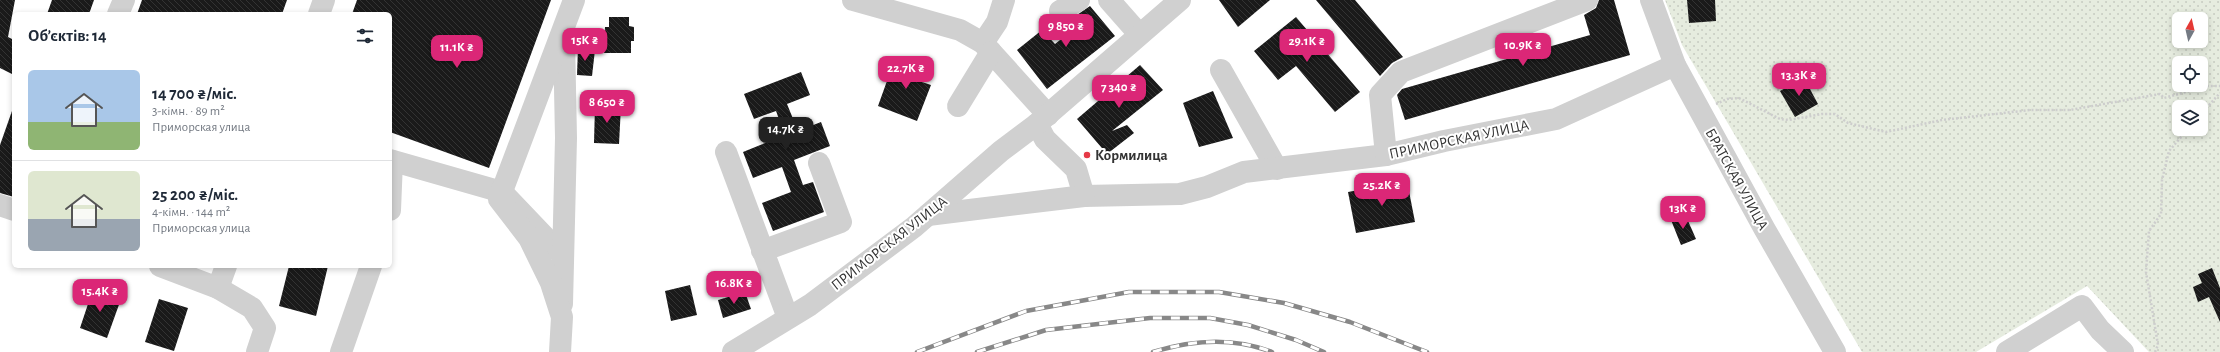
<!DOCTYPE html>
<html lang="uk">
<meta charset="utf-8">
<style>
body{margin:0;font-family:"Alegreya Sans",sans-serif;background:#f6f6f7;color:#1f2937;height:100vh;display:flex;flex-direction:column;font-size:15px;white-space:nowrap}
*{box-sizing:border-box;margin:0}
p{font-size:13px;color:#747a83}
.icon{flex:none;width:22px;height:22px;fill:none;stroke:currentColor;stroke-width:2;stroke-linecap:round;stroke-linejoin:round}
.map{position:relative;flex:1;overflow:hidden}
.sheet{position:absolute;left:12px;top:12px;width:380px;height:256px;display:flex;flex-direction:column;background:#fff;border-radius:6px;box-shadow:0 2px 6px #0003}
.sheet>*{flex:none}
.needle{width:26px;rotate:8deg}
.fabs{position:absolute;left:2172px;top:12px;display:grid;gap:8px}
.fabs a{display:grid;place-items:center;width:36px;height:36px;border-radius:6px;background:#fff;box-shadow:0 2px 6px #0003;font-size:20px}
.price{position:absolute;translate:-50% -34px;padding:0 9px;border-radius:8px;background:#db2777;color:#fff;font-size:13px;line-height:26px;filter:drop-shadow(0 1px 2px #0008)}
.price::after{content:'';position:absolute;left:50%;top:24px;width:12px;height:9px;margin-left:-6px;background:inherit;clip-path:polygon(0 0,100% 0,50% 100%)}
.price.on{background:#222;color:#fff}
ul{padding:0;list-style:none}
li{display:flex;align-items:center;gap:12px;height:100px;padding:0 16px}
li+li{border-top:1px solid #e0e1e3}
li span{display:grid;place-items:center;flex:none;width:112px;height:80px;border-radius:6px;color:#555}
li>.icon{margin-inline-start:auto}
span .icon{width:48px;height:48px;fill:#fffc;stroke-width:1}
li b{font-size:17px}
h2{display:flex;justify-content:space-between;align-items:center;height:48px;padding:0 16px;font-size:17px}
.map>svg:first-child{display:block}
.grass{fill:url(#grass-dots);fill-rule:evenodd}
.building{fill:url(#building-back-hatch)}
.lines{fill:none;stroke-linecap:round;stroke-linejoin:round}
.path{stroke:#cdcdcd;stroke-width:2.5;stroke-dasharray:2 2;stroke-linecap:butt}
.minor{stroke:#d0d0d0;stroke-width:22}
.rail-casing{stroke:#888;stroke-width:4.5}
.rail{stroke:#fff;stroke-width:3;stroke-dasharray:9;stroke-linecap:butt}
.poi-dot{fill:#e63946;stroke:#fff;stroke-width:1.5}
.labels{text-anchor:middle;stroke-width:4;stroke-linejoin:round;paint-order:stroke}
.street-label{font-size:15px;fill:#333;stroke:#fff}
.poi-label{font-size:15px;font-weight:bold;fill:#333;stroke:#fff;text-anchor:start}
</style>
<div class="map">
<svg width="2220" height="352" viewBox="0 0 2220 352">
<defs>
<pattern id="grass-dots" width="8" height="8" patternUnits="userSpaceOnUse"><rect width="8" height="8" fill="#e6ecdf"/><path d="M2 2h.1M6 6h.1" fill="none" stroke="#c6cbc0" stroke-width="1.8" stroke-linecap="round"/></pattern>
<pattern id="building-back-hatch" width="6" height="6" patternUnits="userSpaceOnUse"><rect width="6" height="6" fill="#1a1a1a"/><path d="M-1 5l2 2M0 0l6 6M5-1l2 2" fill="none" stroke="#333"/></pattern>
</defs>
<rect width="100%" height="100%" fill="#fff"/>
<path class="grass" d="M1665,0H2220V352H2149L2087,286L1976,352H1862L1682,45ZM2179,19H2201V41H2179ZM2179,63H2201V85H2179ZM2179,107H2201V129H2179Z"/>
<g class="building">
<path d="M0,0H15L8,37L14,40V75L0,68Z"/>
<path d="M52,0H94L89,14H47Z"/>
<path d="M142,0H287L282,14H137Z"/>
<path d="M357,0H551L489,168L390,132V14H352Z"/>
<path d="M1219,0H1270L1238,27Z"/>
<path d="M1316,0H1355L1403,57L1392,63L1380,76Z"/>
<path d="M1599,0H1614L1630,55L1405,120L1397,95L1402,89L1590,35L1584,15L1596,8Z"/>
<path d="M1687,0H1715L1716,21L1689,23Z"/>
<path d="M1090,6L1115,36L1047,89L1017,50L1042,30L1055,44L1079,25L1074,17Z"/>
<path d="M609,17H629V26L634,27V41H631V53H604L605,27H609Z"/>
<path d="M1296,17L1360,92L1335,112L1296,66L1278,80L1254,51Z"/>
<path d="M578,48L595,50L592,76L577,75Z"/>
<path d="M904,59L927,67L922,82L931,85L917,121L878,106L892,67L900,70Z"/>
<path d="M1140,65L1163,90L1112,131L1127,125L1134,133L1107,154L1077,119Z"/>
<path d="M801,72L810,95L787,104L798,131L821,122L830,146L794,160L803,185L813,182L824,212L773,231L762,203L791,192L782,167L753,178L743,152L785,135L776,111L754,119L744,94Z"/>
<path d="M1804,78L1818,104L1795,117L1780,91Z"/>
<path d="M1213,91L1233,138L1199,147L1183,103Z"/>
<path d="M595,105L621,106L619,144L594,143Z"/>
<path d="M12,111H14V197L0,193V145Z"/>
<path d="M1407,181L1415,222L1356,233L1348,192Z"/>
<path d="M1685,214L1696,239L1681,245L1671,220Z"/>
<path d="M289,266H328L316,316L279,306Z"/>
<path d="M2212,268L2220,288V322L2209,297L2198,302L2193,287L2202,283L2198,274Z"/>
<path d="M690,285L697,315L671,321L665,291Z"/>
<path d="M93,289L121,299L107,338L80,328Z"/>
<path d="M745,292L751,309L723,318L718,300Z"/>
<path d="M159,299L188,308L174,351L145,342Z"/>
</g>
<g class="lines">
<g class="path">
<path d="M1716,104L1727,99L1739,98L1780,119L1789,120L1822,114H1835L1848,123L1886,132L1942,120L2030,110H2070L2160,94L2164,98L2208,86H2220"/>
<path d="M2201,114L2220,93"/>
<path d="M2155,352L2158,345L2146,272L2149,231L2161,214L2162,180L2169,151L2188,129"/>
</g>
<g class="minor">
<path d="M853,0L960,30L983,43L1048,115"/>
<path d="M1109,0L1139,34"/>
<path d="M1651,0L1675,65L1764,228L1835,352"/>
<path d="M1060,11L1079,0"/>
<path d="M118,14L124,0"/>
<path d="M319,14L324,0"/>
<path d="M983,43L997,22L1004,0"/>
<path d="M1221,70L1277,169"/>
<path d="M958,106L991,52"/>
<path d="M1037,124L1045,139L1076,169L1084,196L1180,194L1207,187L1244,172L1386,155L1444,141L1556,119L1675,65"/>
<path d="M726,152L788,318"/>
<path d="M1386,155L1380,95L1401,72L1587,0"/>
<path d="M390,160L502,192L563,256"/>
<path d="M0,205L14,210"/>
<path d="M390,210L392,161"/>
<path d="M928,215L1084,196"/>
<path d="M762,251L841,222L819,163"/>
<path d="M160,266L218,288L226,266"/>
<path d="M218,288L252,308L265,328L257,352"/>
<path d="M562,304L566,138L564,38"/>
<path d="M341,352L371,266"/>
<path d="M560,352L562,317L551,283L529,238L499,199L574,0"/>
<path d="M733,352L810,305L914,227L1001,151L1037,124L1180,0"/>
<path d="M2007,352L2082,306L2100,330L2123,352"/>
</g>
<defs>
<g id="rail">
<path d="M917,352L1026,311L1129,292H1219L1284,303L1350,322L1427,352"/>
<path d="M977,352L1046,330L1150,318H1210L1248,325L1296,340L1324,352"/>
<path d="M1153,352C1192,340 1233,337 1272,352"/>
</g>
</defs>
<use href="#rail" class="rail-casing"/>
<use href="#rail" class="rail"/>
</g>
<circle class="poi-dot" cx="1087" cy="155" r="4"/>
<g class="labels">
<g class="street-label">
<text transform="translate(1459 139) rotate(-12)" y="5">ПРИМОРСКАЯ УЛИЦА</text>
<text transform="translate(1737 179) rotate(61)" y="5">БРАТСКАЯ УЛИЦА</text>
<text transform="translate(889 243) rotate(-38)" y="5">ПРИМОРСКАЯ УЛИЦА</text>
</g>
<g class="poi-label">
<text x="1095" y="160">Кормилица</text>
</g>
</g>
</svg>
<div class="fabs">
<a><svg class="needle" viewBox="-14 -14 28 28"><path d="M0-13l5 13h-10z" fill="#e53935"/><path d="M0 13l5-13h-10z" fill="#747a83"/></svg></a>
<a><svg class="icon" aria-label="locate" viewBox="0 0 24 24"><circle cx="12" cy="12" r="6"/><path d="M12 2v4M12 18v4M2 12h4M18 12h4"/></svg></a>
<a><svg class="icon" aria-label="layers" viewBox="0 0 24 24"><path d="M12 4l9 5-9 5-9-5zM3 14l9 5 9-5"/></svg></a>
</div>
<b class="price" style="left:1066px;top:48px">9 850 ₴</b>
<b class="price" style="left:585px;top:62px">15K ₴</b>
<b class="price" style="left:1307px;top:63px">29.1K ₴</b>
<b class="price" style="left:1523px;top:67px">10.9K ₴</b>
<b class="price" style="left:457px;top:69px">11.1K ₴</b>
<b class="price" style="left:906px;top:90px">22.7K ₴</b>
<b class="price" style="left:1799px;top:97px">13.3K ₴</b>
<b class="price" style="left:1119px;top:109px">7 340 ₴</b>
<b class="price" style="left:607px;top:124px">8 650 ₴</b>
<b class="price on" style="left:786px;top:151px">14.7K ₴</b>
<b class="price" style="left:1382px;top:207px">25.2K ₴</b>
<b class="price" style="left:1683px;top:230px">13K ₴</b>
<b class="price" style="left:734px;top:305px">16.8K ₴</b>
<b class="price" style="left:100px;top:313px">15.4K ₴</b>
<section class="sheet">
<h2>Об’єктів: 14<svg class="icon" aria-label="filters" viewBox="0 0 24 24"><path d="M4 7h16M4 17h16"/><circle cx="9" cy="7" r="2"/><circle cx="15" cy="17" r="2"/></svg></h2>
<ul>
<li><span style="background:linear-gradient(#a9c7e8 65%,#8fb573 0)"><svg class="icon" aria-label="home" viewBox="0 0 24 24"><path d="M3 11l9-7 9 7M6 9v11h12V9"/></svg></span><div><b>14 700 ₴/міс.</b><p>3-кімн. · 89 m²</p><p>Приморская улица</p></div></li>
<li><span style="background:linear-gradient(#dfe7d0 60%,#9aa5b1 0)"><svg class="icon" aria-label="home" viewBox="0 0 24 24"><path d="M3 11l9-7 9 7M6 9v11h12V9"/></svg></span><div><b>25 200 ₴/міс.</b><p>4-кімн. · 144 m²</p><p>Приморская улица</p></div></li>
</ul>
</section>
</div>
